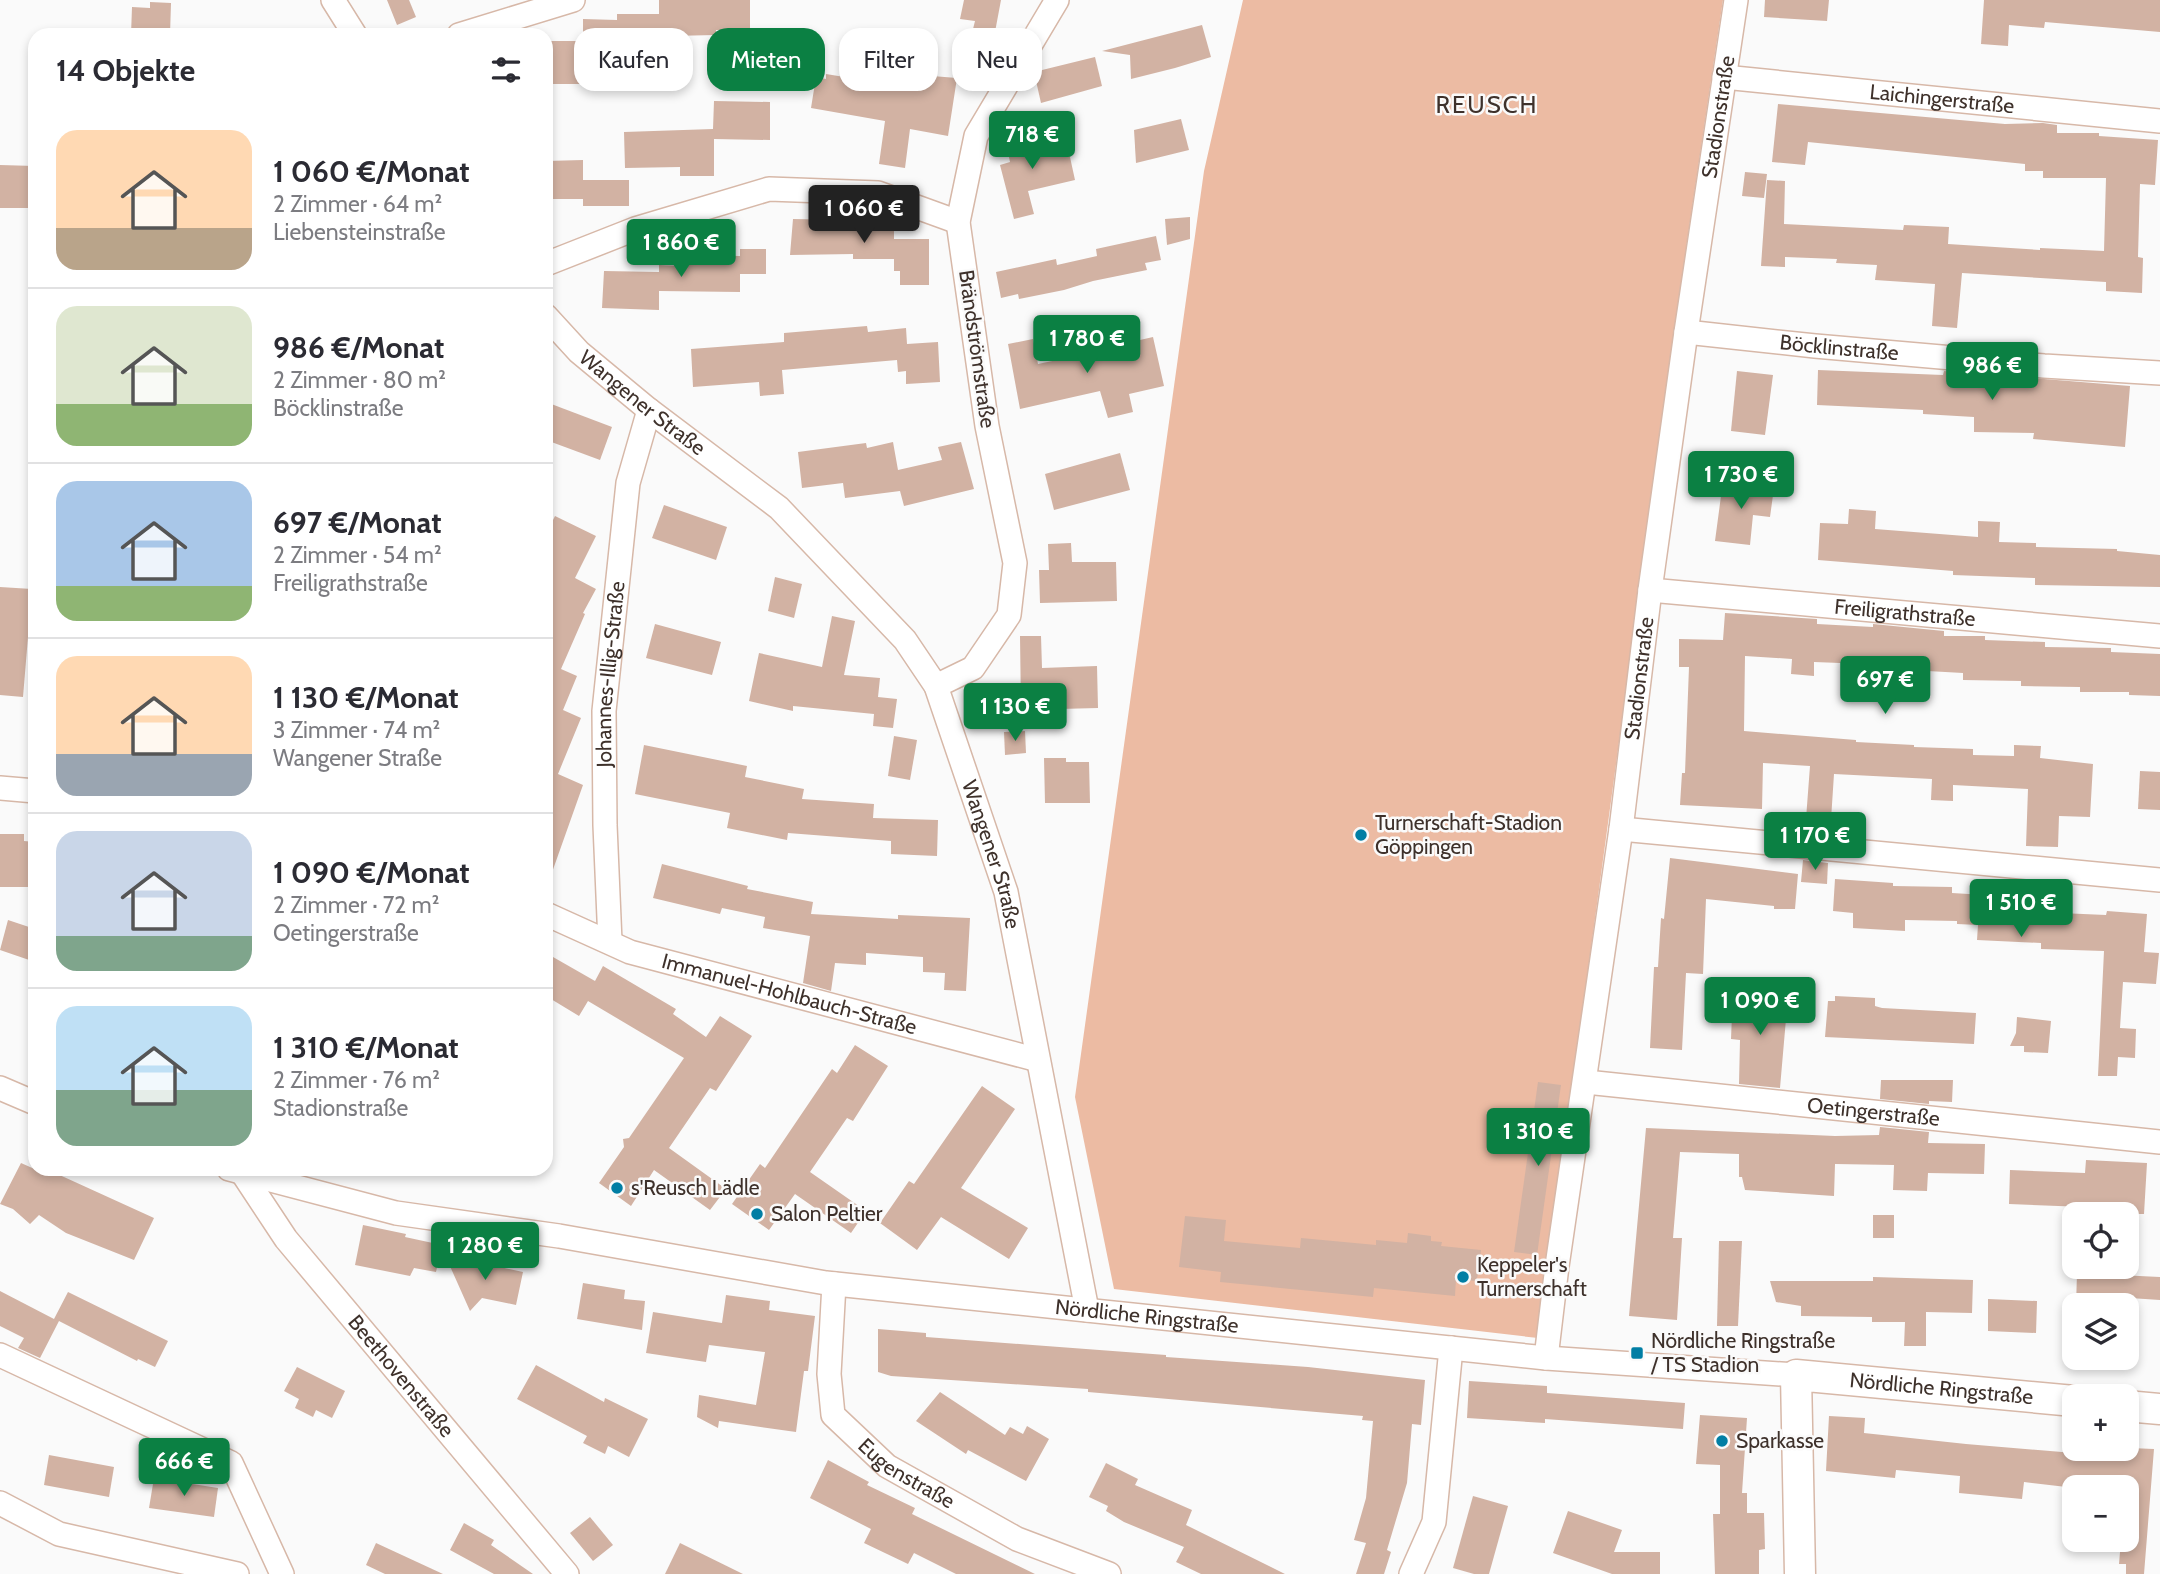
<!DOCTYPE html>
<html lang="de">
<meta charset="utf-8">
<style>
body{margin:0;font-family:Cabin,sans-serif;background:#f7f7f7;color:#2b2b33;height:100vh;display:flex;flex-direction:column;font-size:26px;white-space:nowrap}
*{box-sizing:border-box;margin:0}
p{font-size:23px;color:#7c7c81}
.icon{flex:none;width:38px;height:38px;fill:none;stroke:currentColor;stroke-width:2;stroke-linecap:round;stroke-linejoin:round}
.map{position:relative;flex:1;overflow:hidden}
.side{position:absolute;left:28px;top:28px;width:525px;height:1148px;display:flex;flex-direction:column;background:#fff;border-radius:21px;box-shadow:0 4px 10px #0003}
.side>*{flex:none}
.hud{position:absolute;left:574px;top:28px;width:665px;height:63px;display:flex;gap:14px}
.tools{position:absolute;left:2062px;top:1202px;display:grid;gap:14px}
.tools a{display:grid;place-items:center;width:77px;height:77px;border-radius:14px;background:#fff;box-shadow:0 4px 10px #0003;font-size:35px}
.price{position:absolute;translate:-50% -60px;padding:0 16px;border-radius:7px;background:#0b8043;color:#fff;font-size:23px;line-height:46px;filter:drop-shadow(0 2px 4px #0008)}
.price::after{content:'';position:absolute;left:50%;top:42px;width:21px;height:16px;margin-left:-10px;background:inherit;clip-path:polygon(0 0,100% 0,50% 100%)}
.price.selected{background:#222;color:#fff}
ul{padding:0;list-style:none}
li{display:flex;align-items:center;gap:21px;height:175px;padding:0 28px}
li+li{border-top:2px solid #e1e1e2}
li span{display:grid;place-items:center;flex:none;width:196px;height:140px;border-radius:21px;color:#555}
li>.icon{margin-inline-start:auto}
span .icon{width:84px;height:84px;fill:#fffc;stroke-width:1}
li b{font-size:30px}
h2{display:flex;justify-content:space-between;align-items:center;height:84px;padding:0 28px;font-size:30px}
.tag{padding:0 24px;border-radius:21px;background:#fff;box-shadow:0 4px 10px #0003;font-size:24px;line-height:63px}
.tag.selected{background:#0b8043;color:#fff}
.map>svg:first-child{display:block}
.green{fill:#ecbba3}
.building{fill:#d2b2a3}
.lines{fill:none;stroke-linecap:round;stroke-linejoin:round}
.minor-casing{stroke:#d7b8a8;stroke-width:26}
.tertiary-casing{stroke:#d7b8a8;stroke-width:33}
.minor{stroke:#fff;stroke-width:23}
.tertiary{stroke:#fff;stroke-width:30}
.poi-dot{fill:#017ea4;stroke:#fafafa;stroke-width:2.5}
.labels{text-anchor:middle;stroke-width:5;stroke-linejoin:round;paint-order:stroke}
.street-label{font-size:21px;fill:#3e312b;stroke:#fafafa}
.poi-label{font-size:21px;fill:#3e312b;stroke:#fafafa;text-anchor:start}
.quarter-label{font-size:24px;letter-spacing:2px;fill:#3e312b;stroke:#fafafa}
</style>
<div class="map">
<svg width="2160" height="1574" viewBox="0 0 2160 1574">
<rect width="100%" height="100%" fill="#fafafa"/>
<path class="green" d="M1243,0H1723L1687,242L1538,1338L1114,1289L1075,1097L1204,171Z"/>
<g class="building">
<path d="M387,0H409L416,17L397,25Z"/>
<path d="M659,0H750V30H716V35L670,36L669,52H593V84H546V41H583V19L617,20V14H659Z"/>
<path d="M964,0H1001L995,32L973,29L975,21L960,19Z"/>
<path d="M1765,0H1829L1827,21L1764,17Z"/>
<path d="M1984,0H2160V32L2045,22L2044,28L2009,25L2008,46L1981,44Z"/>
<path d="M150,2L171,3L170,35H131L132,7L150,8Z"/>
<path d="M1202,25L1211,57L1175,68L1131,79L1130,55L1102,51Z"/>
<path d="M1095,57L1102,86L1041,103L1034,72Z"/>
<path d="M826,74L905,87L907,74L957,78L948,136L910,129L905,168L879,164L885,121L811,108L816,77L826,79Z"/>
<path d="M714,101L770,102V140L714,139V176H680V167L625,168L624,132L713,129Z"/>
<path d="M1778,104L2005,124L2043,123L2057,125V133H2099V136L2158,140L2155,185L2140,184L2138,257L2143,258L2142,293L2106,291V282L1962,273L1957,328L1932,326L1935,284L1875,280L1877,265L1836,263L1837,259L1785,257V267L1761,266L1767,180L1785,181L1784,224L1903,230L1904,225L1949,227L1948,244L2040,250V248L2104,251L2106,178H2043V171H2025V164L1808,142L1805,165L1772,162Z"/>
<path d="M1181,119L1189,150L1136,163L1134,130Z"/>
<path d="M1028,128L1034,156L1068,148L1075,180L1028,191L1034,214L1014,219L1000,165L1010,162L1004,133Z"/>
<path d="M583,160V180H629V206H583V199H546V161Z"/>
<path d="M0,165L35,166V208H0Z"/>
<path d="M1745,172L1767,174L1764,198L1742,196Z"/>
<path d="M1190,217V239L1167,245L1165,219Z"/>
<path d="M793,219L894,221V239H929V285H900V271H894V244V259H853V254L790,255Z"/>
<path d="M1156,236L1161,260L1145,263L1147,270L1093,281L1064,290L1019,299L1018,294L1001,298L996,272L1056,259L1057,265L1097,256L1096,249Z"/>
<path d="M740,249H766V274H740V292L659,291V310L602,308L604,271L659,272V265L683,266V255L740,256Z"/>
<path d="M867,326L868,332L906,328L907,344L938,342L940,382L906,384V371L898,372L897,360L782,370L784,394L760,396L759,382L693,387L691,349L784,342V333Z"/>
<path d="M1153,337L1164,386L1129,394L1133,412L1108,418L1100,391L1020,409L1008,344L1033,339L1038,364L1114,348V346Z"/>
<path d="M1818,370L1943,375L1944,371L2130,386L2125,447L2033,439L2034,433L1974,432V417L1923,414V410L1817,405Z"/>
<path d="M1737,371L1773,375L1765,435L1731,431Z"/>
<path d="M546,402L612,427L600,460L546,440Z"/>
<path d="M893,442L898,470L942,460L938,447L961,442L974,489L904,506L900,491L845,498L843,483L802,488L798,452L866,443L867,448Z"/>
<path d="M1120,453L1130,490L1054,510L1045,474Z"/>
<path d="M1723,481L1774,488L1770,517L1753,515L1750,545L1715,541Z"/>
<path d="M664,505L727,527L716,560L652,538Z"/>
<path d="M1849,509L1876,511L1875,529L1978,537V521L2000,522L1999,542L2036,543V547L2117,549V551L2160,555V587L2035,585V578L1953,575V571L1818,560L1820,523L1848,524Z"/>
<path d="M555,516L596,536L575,578L596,589L583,613L585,614L561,669L577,676L563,710L581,718L558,774L583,785L550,878H546V534Z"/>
<path d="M1071,543L1072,562H1116L1117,601L1040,603L1039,570H1049L1048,544Z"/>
<path d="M775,577L802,584L794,618L768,611Z"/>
<path d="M0,587L32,589L23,697L0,695Z"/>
<path d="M1725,613L1817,619V624L1873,627V624L1944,631V636H1985V640L2045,642V647L2111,648V652L2160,654V696L2129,695V692H2080V687L2021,686V681L1963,680V673L1892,669V665L1814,662V676L1791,674L1792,659L1745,656L1744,731L1856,740V742L1914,745V747L1973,749V755L2014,756V745L2041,746L2040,758L2093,764L2090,817L2059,816L2058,847L2026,846L2028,789L1953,785V801L1931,800L1932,779L1834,774L1830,835L1805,832L1810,766L1763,763L1762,809L1680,805L1682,773H1685L1689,667H1679V639L1723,640Z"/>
<path d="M832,616L855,621L844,675L880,678L878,697L897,699L893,728L873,726L874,714L793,706V711L749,701L759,653L822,667Z"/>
<path d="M655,624L721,642L712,675L646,658Z"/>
<path d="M1020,636H1041L1042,668L1097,666L1098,708L1021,710Z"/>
<path d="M1025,731L1026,753L1005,755L1004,732Z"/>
<path d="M894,736L917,740L910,780L888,776Z"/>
<path d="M644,745L747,766L745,777L804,789L802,799L874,804L873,818L938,820L937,856L891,854V841L788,833L787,840L727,828L730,813L635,794Z"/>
<path d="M1044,758H1066V762H1089L1090,803H1045Z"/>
<path d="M2140,771L2160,772V810L2138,809Z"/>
<path d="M0,834H24V841L35,842V887H0Z"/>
<path d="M1670,858L1798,874L1795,909H1774V906L1706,899L1703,974L1686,973L1682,1050L1650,1048L1654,967H1658L1661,918L1664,919Z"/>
<path d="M1803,860L1828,863L1827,884L1801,882Z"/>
<path d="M662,864L748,886L747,889L813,902L811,914L898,919V915L970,918L966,991L944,990L945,973L923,972V957L866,953V965L835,963L831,991L803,983L810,936L763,928L765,917L722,908L720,914L653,898Z"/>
<path d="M1835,879L1893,883V886L1952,887V893L2018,897L2017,911L2106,915L2107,911L2147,914L2144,952L2159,953L2156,984L2123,982L2120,1028L2136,1029L2135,1058L2118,1057L2117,1076H2098L2104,951L2041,949V943L1977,940L1978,925L1957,924V921L1905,920V931L1853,928V913L1833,911Z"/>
<path d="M8,920L35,929V962L0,950Z"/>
<path d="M546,953L595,981L603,966L676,1009L673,1014L706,1037L720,1016L752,1036L716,1091L710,1088L669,1148L726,1189L710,1210L654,1170L631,1206L599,1183L624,1147L623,1139L629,1138L684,1058L588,1001L579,1016L546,996Z"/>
<path d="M1733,990L1788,996L1780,1088L1739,1084L1740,1040L1731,1039Z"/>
<path d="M1835,996L1875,998V1006L1882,1008L1976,1013L1974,1044L1825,1037L1828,1001H1835Z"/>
<path d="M2017,1017L2051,1021L2048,1053L2024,1052V1046H2010L2016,1033Z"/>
<path d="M855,1045L888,1066L853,1121L847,1118L810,1172L866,1211L851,1233L795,1194L769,1230L732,1204L760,1164L765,1168L832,1069L837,1073Z"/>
<path d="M1881,1080H1953L1952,1102L1929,1101V1104L1880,1099Z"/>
<path d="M1538,1082L1561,1085L1537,1255L1514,1252Z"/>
<path d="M982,1086L1015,1109L961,1188L1028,1228L1009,1259L941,1217L917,1250L880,1223L909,1181L914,1184Z"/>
<path d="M1880,1127L1929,1132L1928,1143L1985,1144L1984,1174L1928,1173L1927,1191L1893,1190L1894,1165L1835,1164L1834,1196L1745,1190L1742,1177H1739V1154L1680,1152L1673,1238H1682L1677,1320L1629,1316L1646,1128L1835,1136L1879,1135Z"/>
<path d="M2086,1160L2147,1163L2144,1214H2084V1207L2009,1204L2010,1170L2085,1173Z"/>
<path d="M21,1163L48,1175L50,1171L64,1177L154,1218L134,1260L66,1233L39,1215L30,1224L13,1209L0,1204Z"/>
<rect x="1873" y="1215" width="21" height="23"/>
<path d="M1185,1216L1226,1220L1224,1241L1300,1248L1301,1238L1376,1245V1240L1407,1243L1408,1233L1431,1236V1241L1442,1242L1441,1246L1481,1250L1479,1271L1476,1281L1456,1279L1455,1296L1374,1288L1373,1297L1220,1282L1221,1272L1179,1267Z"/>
<path d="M363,1225L406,1234L405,1237L442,1245L436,1272L414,1268L410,1276L355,1265Z"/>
<path d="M1719,1241H1742L1738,1326H1717Z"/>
<path d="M445,1255L523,1272L516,1305L482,1298L470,1311Z"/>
<path d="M2077,1273L2160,1277V1300L2130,1298V1306H2076Z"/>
<path d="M1873,1277L1973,1280L1972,1313L1926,1312V1346H1904L1905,1322H1872V1317L1801,1316V1306L1776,1302L1770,1281H1873Z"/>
<path d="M583,1283L625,1290L624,1299L645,1301L642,1330L577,1319Z"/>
<path d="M0,1291L54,1319L68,1292L168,1341L155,1367L138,1359L137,1361L59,1321L40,1358L18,1348L24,1338L0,1326Z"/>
<path d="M726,1295L770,1301L769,1310L815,1316L808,1371H804L796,1432L719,1421L718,1428L697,1417L699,1395L756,1405L765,1352L709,1345L706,1362L646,1353L653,1312L722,1323Z"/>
<path d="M1988,1299L2037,1301L2036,1333L1988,1331Z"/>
<path d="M878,1329L926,1333V1337L1166,1355V1357L1308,1367L1425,1380L1421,1425L1412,1424L1407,1483L1387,1550L1391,1552L1384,1574H1356L1366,1543L1354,1540L1366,1498L1373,1421L1362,1420L1363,1416L1088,1392V1389L891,1376L878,1372Z"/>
<path d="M536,1365L604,1402L605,1398L648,1419L629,1457L608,1446L605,1454L583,1443L587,1436L517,1399Z"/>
<path d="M297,1367L345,1391L332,1418L316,1410L313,1417L295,1408L299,1399L284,1391Z"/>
<path d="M1469,1381L1547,1386V1393L1685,1403L1683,1429L1545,1419V1423L1467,1418Z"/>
<path d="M940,1392L1005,1435L1010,1427L1023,1434L1027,1426L1049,1439L1026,1481L968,1450L966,1454L916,1421Z"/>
<path d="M1700,1415L1747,1418L1742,1493H1747V1513H1764L1765,1549L1759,1550V1574H1715L1713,1514H1720V1465L1696,1464Z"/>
<path d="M1829,1416L1865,1418L1864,1433L1966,1444L2086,1454V1456L2129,1460L2130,1448L2154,1449L2144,1574H2126V1564H2119L2121,1540H2126V1488H2075L2024,1482L2022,1499L1959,1493L1960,1476L1896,1470L1895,1478L1826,1471Z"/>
<path d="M49,1455L114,1467L109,1497L44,1485Z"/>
<path d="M828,1460L869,1482L867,1485L915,1508L912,1514L1035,1574H956L914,1553L908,1564L864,1543L871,1529L810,1498Z"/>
<path d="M1106,1463L1138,1479L1135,1485L1192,1510L1186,1525L1285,1574H1201L1176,1562L1184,1547L1124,1522L1106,1511L1108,1506L1089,1497Z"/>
<path d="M154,1478L218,1488L214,1517L149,1508Z"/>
<path d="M1473,1496L1508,1506L1489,1574H1474L1453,1568Z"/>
<path d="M1568,1511L1622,1530L1614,1552H1660V1574H1612L1553,1553Z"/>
<path d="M590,1517L613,1545L593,1561L570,1533Z"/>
<path d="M464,1523L494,1540L491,1545L533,1574H494L450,1550Z"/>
<path d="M376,1543L443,1574H385L366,1565Z"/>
<path d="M680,1543L743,1574H665Z"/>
</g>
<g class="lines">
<defs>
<g id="minor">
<path d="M333,0L355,35"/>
<path d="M459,35L573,0"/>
<path id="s1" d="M1724,77L2160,121"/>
<path d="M546,264L635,229L769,189L878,193L958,222"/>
<path id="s2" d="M546,316L579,352L649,410L779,508L905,640L936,686L1006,892L1087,1310"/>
<path id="s3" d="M1686,332L1815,346L2044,366L2160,373"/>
<path id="s4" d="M1650,590L2160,636"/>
<path d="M936,686L973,668L1009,615L1015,563L987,426L958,222L976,136L1057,0"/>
<path d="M0,788L35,791"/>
<path d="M1621,829L2160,880"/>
<path id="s5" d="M546,914L630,952L1038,1060"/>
<path id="s6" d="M610,942L605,825L604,711L628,483L649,410"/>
<path id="s7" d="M1586,1082L2160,1142"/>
<path d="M0,1088L35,1103"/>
<path id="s8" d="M229,1169L396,1213L559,1236L826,1283L1546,1358L1796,1375"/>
<path id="s9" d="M243,1174L286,1239L567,1574"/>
<path id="s10" d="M834,1284L829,1374L833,1415L887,1466L1017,1539L1109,1574"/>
<path d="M0,1355L231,1463L282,1574"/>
<path id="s11" d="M1546,1358L1557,1266L1621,829L1650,590L1686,332L1736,0"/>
<path d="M0,1503L59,1534L237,1574"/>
<path d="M1411,1574L1434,1522L1451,1348"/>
</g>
<g id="tertiary">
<path d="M2126,1406L2160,1409"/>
<path id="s12" d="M1800,1574L1796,1375L2074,1401"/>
</g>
</defs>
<use href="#minor" class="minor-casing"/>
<use href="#tertiary" class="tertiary-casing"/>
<use href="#minor" class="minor"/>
<use href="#tertiary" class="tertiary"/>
</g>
<g class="poi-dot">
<circle cx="1361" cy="835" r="7"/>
<circle cx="617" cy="1188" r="7"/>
<circle cx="757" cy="1214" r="7"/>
<circle cx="1463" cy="1277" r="7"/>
<rect x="1630" y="1346" width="14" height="14" rx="3.5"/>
<circle cx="1722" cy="1441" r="7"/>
</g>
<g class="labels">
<g class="street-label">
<text dy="7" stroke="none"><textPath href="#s1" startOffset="219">Laichingerstraße</textPath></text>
<text dy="7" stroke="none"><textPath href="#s11" startOffset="1253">Stadionstraße</textPath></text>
<text dy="7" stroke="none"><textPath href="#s3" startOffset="154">Böcklinstraße</textPath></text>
<text transform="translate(977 349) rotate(82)" y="7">Brändströmstraße</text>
<text dy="7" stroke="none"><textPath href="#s2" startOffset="130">Wangener Straße</textPath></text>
<text dy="7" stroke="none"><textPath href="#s4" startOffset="256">Freiligrathstraße</textPath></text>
<text dy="7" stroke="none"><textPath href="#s6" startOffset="268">Johannes-Illig-Straße</textPath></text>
<text dy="7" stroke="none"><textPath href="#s11" startOffset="686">Stadionstraße</textPath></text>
<text dy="7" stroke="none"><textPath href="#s2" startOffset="718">Wangener Straße</textPath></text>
<text dy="7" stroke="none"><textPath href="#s5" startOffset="257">Immanuel-Hohlbauch-Straße</textPath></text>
<text dy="7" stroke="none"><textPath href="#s7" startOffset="289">Oetingerstraße</textPath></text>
<text dy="7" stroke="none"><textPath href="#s8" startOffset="931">Nördliche Ringstraße</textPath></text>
<text dy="7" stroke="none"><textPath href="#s9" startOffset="257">Beethovenstraße</textPath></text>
<text dy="7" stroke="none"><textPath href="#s12" startOffset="345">Nördliche Ringstraße</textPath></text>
<text dy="7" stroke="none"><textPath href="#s10" startOffset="226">Eugenstraße</textPath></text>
</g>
<g class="poi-label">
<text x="1375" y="830">Turnerschaft-Stadion<tspan x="1375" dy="24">Göppingen</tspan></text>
<text x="631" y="1195">s'Reusch Lädle</text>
<text x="771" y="1221">Salon Peltier</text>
<text x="1477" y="1272">Keppeler's<tspan x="1477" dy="24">Turnerschaft</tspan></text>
<text x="1651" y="1348">Nördliche Ringstraße<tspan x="1651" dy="24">/ TS Stadion</tspan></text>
<text x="1736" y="1448">Sparkasse</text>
</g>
<g class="quarter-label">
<text x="1487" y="113">REUSCH</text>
</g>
</g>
</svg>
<div class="tools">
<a><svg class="icon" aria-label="locate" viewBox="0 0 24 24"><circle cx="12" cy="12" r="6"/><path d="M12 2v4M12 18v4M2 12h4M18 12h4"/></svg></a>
<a><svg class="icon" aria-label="layers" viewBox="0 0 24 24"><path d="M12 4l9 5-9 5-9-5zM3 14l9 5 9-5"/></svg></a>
<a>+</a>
<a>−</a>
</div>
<b class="price" style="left:1032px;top:171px">718 €</b>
<b class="price selected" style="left:864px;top:245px">1 060 €</b>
<b class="price" style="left:681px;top:279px">1 860 €</b>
<b class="price" style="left:1087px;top:375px">1 780 €</b>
<b class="price" style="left:1992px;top:402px">986 €</b>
<b class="price" style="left:1741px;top:511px">1 730 €</b>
<b class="price" style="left:1885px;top:716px">697 €</b>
<b class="price" style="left:1015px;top:743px">1 130 €</b>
<b class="price" style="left:1815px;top:872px">1 170 €</b>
<b class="price" style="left:2021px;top:939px">1 510 €</b>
<b class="price" style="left:1760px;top:1037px">1 090 €</b>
<b class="price" style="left:1538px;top:1168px">1 310 €</b>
<b class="price" style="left:485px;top:1282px">1 280 €</b>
<b class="price" style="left:184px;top:1498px">666 €</b>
<div class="hud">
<a class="tag">Kaufen</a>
<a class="tag selected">Mieten</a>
<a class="tag">Filter</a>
<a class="tag">Neu</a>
</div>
<section class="side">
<h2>14 Objekte<svg class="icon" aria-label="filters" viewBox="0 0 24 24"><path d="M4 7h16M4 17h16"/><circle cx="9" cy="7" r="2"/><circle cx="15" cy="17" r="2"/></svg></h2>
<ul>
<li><span style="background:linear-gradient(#ffd9b3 70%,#b9a48a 0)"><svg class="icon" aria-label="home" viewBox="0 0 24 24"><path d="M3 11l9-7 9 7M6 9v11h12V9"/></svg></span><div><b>1 060 €/Monat</b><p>2 Zimmer · 64 m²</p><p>Liebensteinstraße</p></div></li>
<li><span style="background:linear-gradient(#dfe7d0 70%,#8fb573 0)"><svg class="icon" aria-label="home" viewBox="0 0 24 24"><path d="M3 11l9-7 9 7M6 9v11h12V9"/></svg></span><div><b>986 €/Monat</b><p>2 Zimmer · 80 m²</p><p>Böcklinstraße</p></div></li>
<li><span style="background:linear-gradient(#a9c7e8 75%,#8fb573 0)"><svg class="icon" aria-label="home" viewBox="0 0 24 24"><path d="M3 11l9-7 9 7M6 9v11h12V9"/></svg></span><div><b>697 €/Monat</b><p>2 Zimmer · 54 m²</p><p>Freiligrathstraße</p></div></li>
<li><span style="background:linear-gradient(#ffd9b3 70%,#9aa5b1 0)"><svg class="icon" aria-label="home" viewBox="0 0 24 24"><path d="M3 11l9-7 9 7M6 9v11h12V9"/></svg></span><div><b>1 130 €/Monat</b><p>3 Zimmer · 74 m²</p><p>Wangener Straße</p></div></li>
<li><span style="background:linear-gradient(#c9d6e8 75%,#7fa58c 0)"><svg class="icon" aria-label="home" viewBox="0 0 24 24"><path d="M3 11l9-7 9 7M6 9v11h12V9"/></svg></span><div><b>1 090 €/Monat</b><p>2 Zimmer · 72 m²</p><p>Oetingerstraße</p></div></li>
<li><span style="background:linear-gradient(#bfe0f5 60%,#7fa58c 0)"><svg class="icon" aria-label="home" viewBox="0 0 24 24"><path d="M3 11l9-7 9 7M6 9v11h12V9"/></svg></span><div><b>1 310 €/Monat</b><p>2 Zimmer · 76 m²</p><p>Stadionstraße</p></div></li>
</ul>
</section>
</div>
